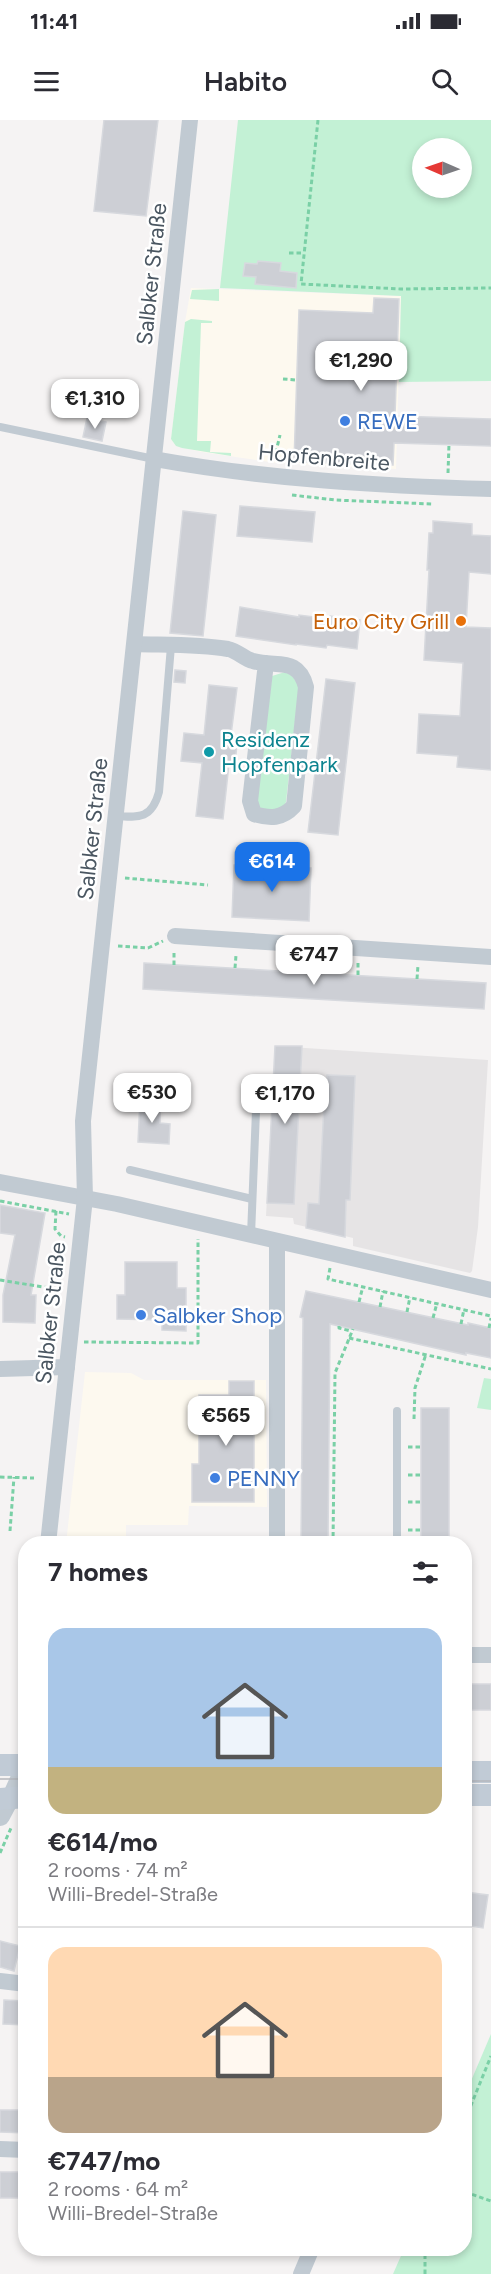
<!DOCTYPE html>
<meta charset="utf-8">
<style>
body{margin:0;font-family:Figtree,sans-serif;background:#f7f7f7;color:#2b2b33;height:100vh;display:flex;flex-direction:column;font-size:22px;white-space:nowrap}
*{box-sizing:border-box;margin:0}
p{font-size:20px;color:#7c7c81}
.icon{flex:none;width:33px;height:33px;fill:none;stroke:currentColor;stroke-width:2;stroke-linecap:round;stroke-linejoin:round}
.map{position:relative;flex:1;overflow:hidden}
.side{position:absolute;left:18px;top:1416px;width:454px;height:720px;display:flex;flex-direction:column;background:#fff;border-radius:24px;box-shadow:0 3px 9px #0003}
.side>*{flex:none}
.needle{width:39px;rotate:272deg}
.fabs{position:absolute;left:412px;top:18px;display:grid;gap:12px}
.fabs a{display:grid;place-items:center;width:60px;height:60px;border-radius:50%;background:#fff;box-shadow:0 3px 9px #0003;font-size:30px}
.price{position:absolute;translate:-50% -51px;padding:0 14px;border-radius:12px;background:#fff;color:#222;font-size:20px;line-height:39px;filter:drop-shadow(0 2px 3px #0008)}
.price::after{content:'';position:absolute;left:50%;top:36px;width:18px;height:14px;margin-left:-9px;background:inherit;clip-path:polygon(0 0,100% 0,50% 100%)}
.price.active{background:#1a73e8;color:#fff}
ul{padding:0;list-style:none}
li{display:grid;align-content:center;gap:12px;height:318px;padding:0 30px}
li+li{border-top:2px solid #e1e1e2}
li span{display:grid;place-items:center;height:186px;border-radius:18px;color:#555}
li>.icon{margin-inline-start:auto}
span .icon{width:108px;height:108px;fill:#fffc;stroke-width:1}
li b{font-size:26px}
h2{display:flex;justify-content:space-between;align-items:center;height:72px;padding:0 30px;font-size:26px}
.status{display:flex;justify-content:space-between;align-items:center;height:42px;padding:0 30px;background:#fff;direction:ltr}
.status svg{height:16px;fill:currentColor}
header{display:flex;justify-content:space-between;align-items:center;height:78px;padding:0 30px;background:#fff;font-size:27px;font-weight:600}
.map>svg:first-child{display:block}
.commercial{fill:#fdf9ef}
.education{fill:#e6e4e5}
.green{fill:#c3f1d5;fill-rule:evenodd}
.building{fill:#cdcfd5;stroke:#d7d9de;stroke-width:1.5}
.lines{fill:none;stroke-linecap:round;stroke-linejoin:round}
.path{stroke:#7ad0a6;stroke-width:3;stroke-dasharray:4.5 3;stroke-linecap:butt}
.service{stroke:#c1cad2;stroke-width:8}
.minor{stroke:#c1cad2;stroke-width:16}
.tertiary{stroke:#c1cad2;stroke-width:20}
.secondary{stroke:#c1cbd6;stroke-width:22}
.tram{stroke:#b5b8bd;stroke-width:1.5}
.shop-dot{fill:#3f7fe0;stroke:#fff;stroke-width:2}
.food-dot{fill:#e8710a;stroke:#fff;stroke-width:2}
.culture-dot{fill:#0f9aa8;stroke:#fff;stroke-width:2}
.labels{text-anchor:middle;stroke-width:5;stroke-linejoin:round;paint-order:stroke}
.street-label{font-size:22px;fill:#4a5661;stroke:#fff}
.shop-label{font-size:22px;fill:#366cbe;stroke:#fff;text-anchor:start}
.food-label{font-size:22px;fill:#c56008;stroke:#fff;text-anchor:end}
.culture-label{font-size:22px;fill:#0d838f;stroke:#fff;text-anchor:start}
</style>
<div class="status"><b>11:41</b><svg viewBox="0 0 49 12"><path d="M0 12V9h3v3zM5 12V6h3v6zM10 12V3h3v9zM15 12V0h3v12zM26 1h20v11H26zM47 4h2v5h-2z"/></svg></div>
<header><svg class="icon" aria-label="menu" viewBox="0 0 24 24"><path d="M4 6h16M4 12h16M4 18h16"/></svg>Habito<svg class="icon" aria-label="search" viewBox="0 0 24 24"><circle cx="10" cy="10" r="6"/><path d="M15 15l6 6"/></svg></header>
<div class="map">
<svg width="491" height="2154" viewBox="0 0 491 2154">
<rect width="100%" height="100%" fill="#f5f3f3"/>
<g class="commercial">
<path d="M191,168L401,176L396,349L277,343L202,332L176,326L171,319L185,202Z"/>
<path d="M85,1252L131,1253L144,1260H266L267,1387L189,1386L188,1405H126V1423L66,1424Z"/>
</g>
<path class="education" d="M275,926L488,940L478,1107L472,1151L470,1153L353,1126V1118L294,1104L293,1098L266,1096Z"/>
<g class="green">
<path d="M238,0H491V261L399,262L401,176L220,168ZM423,28H462V68H423Z"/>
<path d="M219,169V181L190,179L192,170Z"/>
<path d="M191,199L212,201V203H201L197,321H211L210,332L231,333V336L182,328L176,326L171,319L185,202Z"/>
<path d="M285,552L291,554L299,566L286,682L281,692L259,688L257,681L272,556Z"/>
<path d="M484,1258L491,1259V1290L477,1288Z"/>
<path d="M491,1914V2154H393L404,2129L465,2128V1975Z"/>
</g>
<g class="building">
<path d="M104,0H158L146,96L94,91Z"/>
<path d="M258,141L281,143L280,151L297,153L296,168L255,164L256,157L243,156L245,143L257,144Z"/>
<path d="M374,178L399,179L395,296L491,299V326L394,323L393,345L294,342L299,190L373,193Z"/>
<path d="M87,298L106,302L102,321L83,317Z"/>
<path d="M240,386L315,392L312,422L237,416Z"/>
<path d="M183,391L216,395L203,516L170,513Z"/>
<path d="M433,401L472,404V415L491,416V454L469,452L466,507L491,508V650L457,647L458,636L417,633L419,594L460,596L463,543L424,540L429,450H427L429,413H433Z"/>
<path d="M240,487L299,497V495L330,499V496L360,500L357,529L327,525L326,528L296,524V525L236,516Z"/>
<path d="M175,550L186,551L185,563L174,562Z"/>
<path d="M326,559L355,563L338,715L308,712Z"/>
<path d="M209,565L237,568L230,623L237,624L235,644H229L223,699L196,696L202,643L181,641L184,613L204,615Z"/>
<path d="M234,745L311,748L309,801L232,797Z"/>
<path d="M144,843L486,863L484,889L143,869Z"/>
<path d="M275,926H302L294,1084L267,1083Z"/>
<path d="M327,955L355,956L350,1080H346L345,1117L306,1108L308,1083L319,1084L324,985H326Z"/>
<path d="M140,980L160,981V1003L170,1004L169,1024L138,1022Z"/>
<path d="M0,1085L45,1093L31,1175H36L35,1203L3,1202V1175L15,1115L0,1113Z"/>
<path d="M125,1142H177V1168H186V1211L162,1210V1200L117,1199V1175H125Z"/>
<path d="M306,1171L468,1205V1203L491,1208V1238L466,1233V1235L330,1204L328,1424H301L303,1198L300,1197Z"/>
<path d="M229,1261H254V1382H192V1344H199V1275H229Z"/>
<rect x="421" y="1288" width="28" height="136"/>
<rect x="465" y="1564" width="26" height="26"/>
<path d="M465,1772L488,1775L483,1808L465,1805Z"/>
<path d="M0,1821L20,1826L14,1851L0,1847Z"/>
<path d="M4,1880L26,1881V1905L3,1904Z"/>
<path d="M0,1990H26V2013L0,2012Z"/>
<rect x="0" y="2052" width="26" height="26"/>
</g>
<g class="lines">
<g class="path">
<path d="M318,0L301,164L401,169L491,168"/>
<path d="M289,133H304"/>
<path d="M283,259L296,260"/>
<path d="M274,340L280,315"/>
<path d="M448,353L449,324"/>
<path d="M292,375L335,380L432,384"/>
<path d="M125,758L208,765"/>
<path d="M118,826L148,828L163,821"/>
<path d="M174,845V831"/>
<path d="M235,848L236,835"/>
<path d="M296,852L297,838"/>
<path d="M358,855V842"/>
<path d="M417,859L418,845"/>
<path d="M0,1081L69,1094"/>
<path d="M56,1091L55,1109L61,1116L65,1117"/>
<path d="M330,1148L328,1159L491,1196"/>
<path d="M0,1160L61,1170"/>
<path d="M359,1182L363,1166"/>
<path d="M380,1187L383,1171"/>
<path d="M407,1192L410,1177"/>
<path d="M433,1198L437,1183"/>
<path d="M461,1204L464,1189"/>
<path d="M339,1206V1208L351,1211"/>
<path d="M489,1208L491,1198"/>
<path d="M349,1218L491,1249"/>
<path d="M84,1222L198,1223V1119"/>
<path d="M414,1299L415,1268L426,1234"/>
<path d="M408,1327H421"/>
<path d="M408,1355H421"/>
<path d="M0,1357L34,1358"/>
<path d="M408,1382H421"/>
<path d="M408,1410H421"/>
<path d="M10,1411L14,1357"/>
<path d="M333,1424L335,1253L353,1209"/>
<path d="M0,1733L11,1708"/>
<path d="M465,2000L491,1936"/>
<path d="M465,2072L491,2081"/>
<path d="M425,2154V2128"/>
</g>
<g class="service">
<path d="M0,307L154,339"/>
<path d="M116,696C140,698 152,698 159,672L171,526"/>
<path d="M130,1050L252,1079"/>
<path d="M251,1115L257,966"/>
<path d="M397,1424V1291"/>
</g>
<g class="minor">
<path d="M154,339C265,359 378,366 491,369"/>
<path d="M135,524C164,525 199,524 228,529C238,531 244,539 253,541C277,548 298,536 306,567L294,686C282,699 270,699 254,694L250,681L266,543"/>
<path d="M175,816L491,837"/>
<path d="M0,1062L117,1084L491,1170"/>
<path d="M0,1249L67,1247"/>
<path d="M48,1424L85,1078L83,1001L190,0"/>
<path d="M277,1424V1122"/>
<path d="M465,1535H491"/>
<path d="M9,1679L26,1641"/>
<path d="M0,1861L26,1864"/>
<path d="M0,2029L26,2030"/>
<path d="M301,2154L312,2128"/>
</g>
<path class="tertiary" d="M0,1696L9,1679"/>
<g class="secondary">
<path d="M0,1645H26"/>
<path d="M465,1652H491"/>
<path d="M465,1675H491"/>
<path d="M0,1679L26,1677"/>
</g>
<g class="tram">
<path d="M0,1659H26"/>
<path d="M465,1661H491"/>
</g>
</g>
<g class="shop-dot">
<circle cx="345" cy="301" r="6"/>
<circle cx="141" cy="1195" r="6"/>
<circle cx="215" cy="1358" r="6"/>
</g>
<circle class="food-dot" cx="461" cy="501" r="6"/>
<circle class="culture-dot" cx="209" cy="632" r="6"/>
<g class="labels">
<g class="street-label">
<text transform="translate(151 154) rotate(-84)" y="8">Salbker Straße</text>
<text transform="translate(324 337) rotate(5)" y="8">Hopfenbreite</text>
<text transform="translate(92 709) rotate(-84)" y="8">Salbker Straße</text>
<text transform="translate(50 1193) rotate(-84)" y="8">Salbker Straße</text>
</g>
<g class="shop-label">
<text x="357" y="309">REWE</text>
<text x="153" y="1203">Salbker Shop</text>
<text x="227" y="1366">PENNY</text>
</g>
<g class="food-label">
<text x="449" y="509">Euro City Grill</text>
</g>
<g class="culture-label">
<text x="221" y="627">Residenz<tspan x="221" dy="25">Hopfenpark</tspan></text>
</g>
</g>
</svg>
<div class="fabs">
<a><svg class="needle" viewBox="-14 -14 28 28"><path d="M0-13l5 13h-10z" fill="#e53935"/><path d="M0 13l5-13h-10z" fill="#7c7c81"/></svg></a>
</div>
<b class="price" style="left:361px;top:272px">€1,290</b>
<b class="price" style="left:95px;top:310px">€1,310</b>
<b class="price active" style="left:272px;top:773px">€614</b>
<b class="price" style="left:314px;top:866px">€747</b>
<b class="price" style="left:152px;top:1004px">€530</b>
<b class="price" style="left:285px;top:1005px">€1,170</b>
<b class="price" style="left:226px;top:1327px">€565</b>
<section class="side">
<h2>7 homes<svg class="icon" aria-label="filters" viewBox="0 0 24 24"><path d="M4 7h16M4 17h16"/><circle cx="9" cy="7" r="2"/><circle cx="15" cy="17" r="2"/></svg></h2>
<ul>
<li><span style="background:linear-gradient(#a9c7e8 75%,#c2b280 0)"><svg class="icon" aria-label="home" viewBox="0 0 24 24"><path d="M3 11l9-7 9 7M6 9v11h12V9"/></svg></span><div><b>€614/mo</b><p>2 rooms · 74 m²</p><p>Willi-Bredel-Straße</p></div></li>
<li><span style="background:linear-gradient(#ffd9b3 70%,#b9a48a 0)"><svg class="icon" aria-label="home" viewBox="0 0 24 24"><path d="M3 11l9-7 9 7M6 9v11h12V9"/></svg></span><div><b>€747/mo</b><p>2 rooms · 64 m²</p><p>Willi-Bredel-Straße</p></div></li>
</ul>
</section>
</div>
